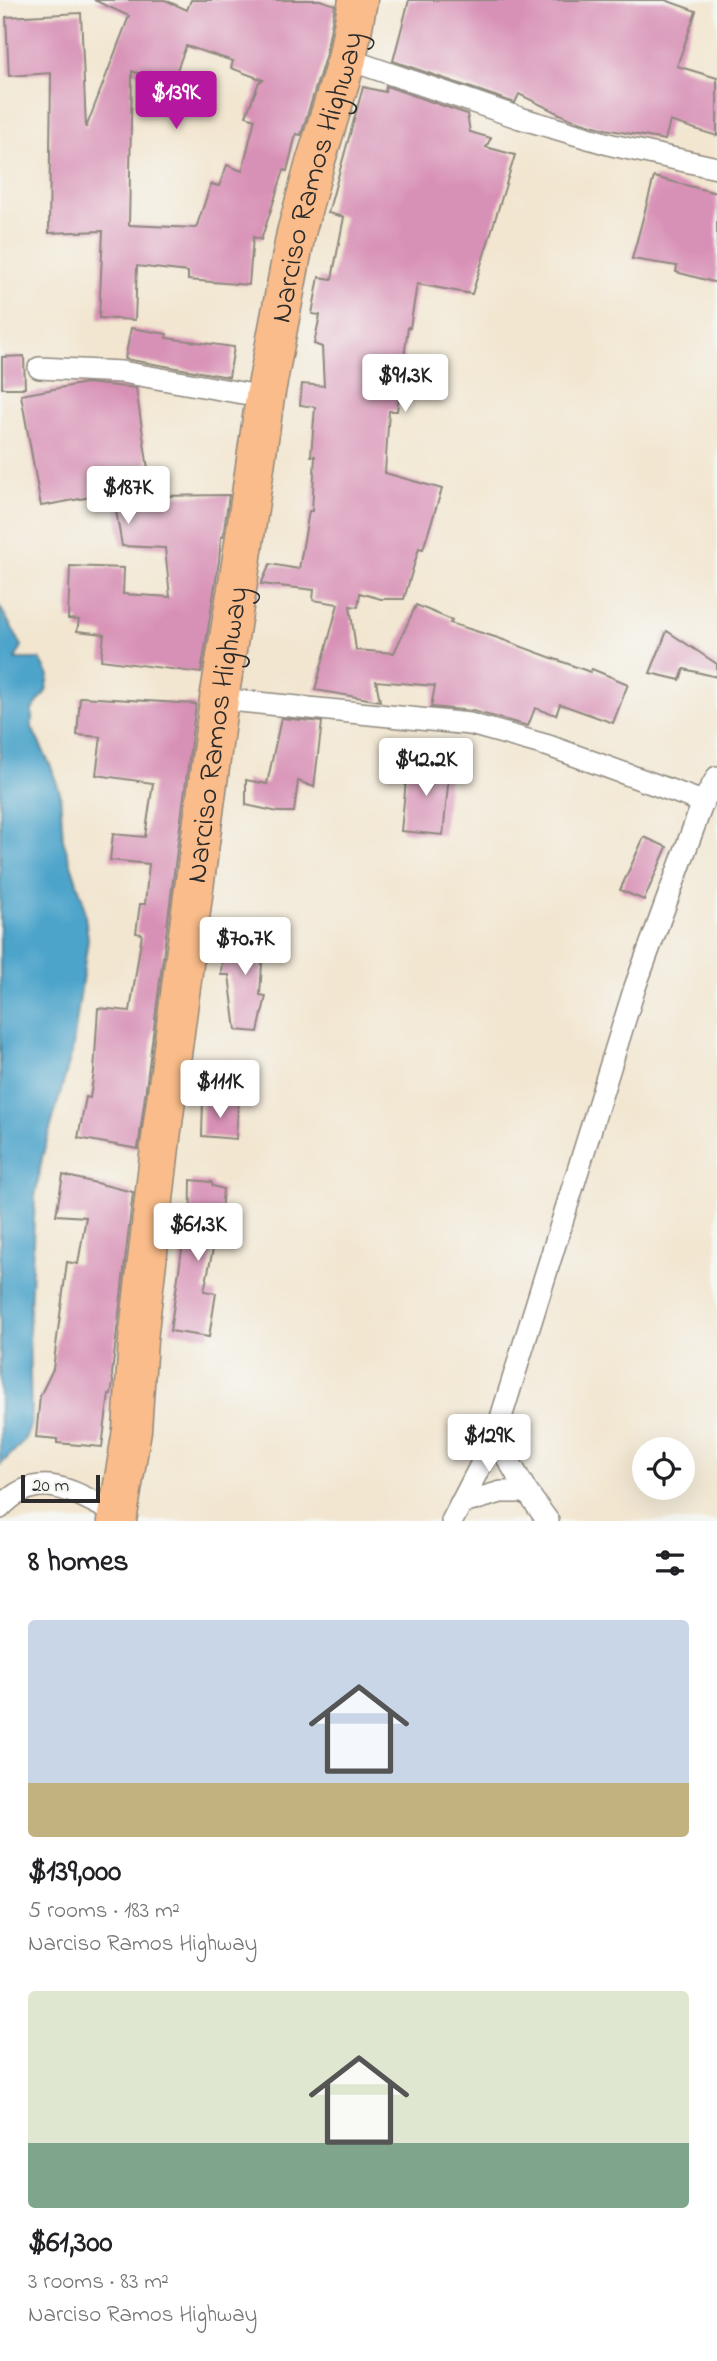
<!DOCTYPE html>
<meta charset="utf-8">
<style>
body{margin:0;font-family:"Indie Flower",sans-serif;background:#f2f2f2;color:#202124;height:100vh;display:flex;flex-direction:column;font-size:26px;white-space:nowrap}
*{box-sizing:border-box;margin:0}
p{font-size:23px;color:#757577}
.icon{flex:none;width:38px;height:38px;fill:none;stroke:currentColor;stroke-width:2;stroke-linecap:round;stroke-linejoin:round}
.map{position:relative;height:1521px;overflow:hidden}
.sheet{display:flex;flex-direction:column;background:#fff;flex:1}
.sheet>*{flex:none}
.fabs{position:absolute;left:632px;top:1437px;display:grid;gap:14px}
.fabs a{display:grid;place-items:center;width:63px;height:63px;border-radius:50%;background:#fff;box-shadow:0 7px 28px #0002;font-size:35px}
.scale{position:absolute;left:21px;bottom:18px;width:79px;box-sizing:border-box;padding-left:7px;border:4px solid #2b2b2b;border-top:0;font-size:19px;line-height:24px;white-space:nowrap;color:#2b2b2b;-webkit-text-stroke:5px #f6f6f2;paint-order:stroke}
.price{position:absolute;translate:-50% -60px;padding:0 16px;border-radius:7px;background:#fff;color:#222;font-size:23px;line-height:46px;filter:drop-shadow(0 2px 4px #0008)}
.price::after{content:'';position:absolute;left:50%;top:42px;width:21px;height:16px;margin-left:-10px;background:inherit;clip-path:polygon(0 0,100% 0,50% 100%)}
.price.on{background:#b5179e;color:#fff}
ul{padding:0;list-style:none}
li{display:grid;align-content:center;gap:14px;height:371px;padding:0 28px}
li span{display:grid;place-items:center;height:217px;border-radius:7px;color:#555}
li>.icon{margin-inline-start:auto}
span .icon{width:126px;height:126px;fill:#fffc;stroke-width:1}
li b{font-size:30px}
h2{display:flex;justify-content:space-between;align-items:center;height:84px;padding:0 28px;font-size:30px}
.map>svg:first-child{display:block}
.water{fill:#4ea4cb;stroke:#3c687b;stroke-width:2}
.building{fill:#d891b6;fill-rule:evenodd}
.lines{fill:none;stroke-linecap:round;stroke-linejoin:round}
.street-casing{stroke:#8e887e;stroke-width:24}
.highway-casing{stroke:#8e887e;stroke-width:41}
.street{stroke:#fff;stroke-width:21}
.highway{stroke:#f9bc8a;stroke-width:38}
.labels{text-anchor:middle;stroke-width:5;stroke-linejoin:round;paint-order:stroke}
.street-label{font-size:30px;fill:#2b2b2b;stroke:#f6f6f2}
</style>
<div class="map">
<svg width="717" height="1521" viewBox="0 0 717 1521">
<rect width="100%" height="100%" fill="#f6f6f2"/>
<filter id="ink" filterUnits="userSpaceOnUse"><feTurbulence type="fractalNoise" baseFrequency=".0143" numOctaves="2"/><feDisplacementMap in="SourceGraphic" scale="14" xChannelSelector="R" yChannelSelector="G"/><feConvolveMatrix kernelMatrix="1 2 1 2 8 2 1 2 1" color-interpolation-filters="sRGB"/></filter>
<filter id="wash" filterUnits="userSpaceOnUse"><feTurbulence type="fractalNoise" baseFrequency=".00686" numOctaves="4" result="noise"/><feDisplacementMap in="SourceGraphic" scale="28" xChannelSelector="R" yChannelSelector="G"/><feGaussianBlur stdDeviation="1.57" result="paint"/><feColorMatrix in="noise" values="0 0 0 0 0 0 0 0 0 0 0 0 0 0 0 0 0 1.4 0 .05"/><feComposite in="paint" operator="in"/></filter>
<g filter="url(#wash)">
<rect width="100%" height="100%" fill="#f2e6d0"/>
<path class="water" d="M0,607L22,646L15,659H40L49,676L46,691L32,710V728L51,767L60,793L63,840L83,901L88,939L72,1052L42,1158L35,1197L29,1331L31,1421C27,1444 15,1449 0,1465Z"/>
<g id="blocks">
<g class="building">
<path d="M94,0H165L187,10L191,0H320L335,5L326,54L301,135L296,134L287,171L284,170L261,240L253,237L249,285L188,280V272L137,266L135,320L99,318L103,231L49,233L51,73L9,76L6,17L81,13L86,128L129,16ZM186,46L233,61L231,68L263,80L259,82L246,116L255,119L242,171L227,165L219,186L211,184L196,228L129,225L132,71L171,86Z"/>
<path d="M409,0H665L696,11L677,66L717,78V136L670,121L665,140L605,129L568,118L519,94L515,103L393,61Z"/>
<path d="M386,86L467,114L470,132L491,138L486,147L515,155L472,294L417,284L410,328L408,327L397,411H389L385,473L442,489L423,549L419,548L404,599H381L360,593L358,607L350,606L356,650L394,653L416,605L452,620L450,623L498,638L590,672L592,669L628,684L613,723L560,704L556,715L535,708L528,726L473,711L431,707L435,686L376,681L380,701L315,690L338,604L313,600L314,590L261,584L270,564L299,569L309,511H312L315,456H311L315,407L300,405L302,384L324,386L322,347L314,344L320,315L312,314L319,277L332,279L344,217L328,213L363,87L385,92Z"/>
<path d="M654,177L717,193V283L676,272L677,266L632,259Z"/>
<path d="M131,328L167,334L166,338L234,347L229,377L125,359Z"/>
<path d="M24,356L25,388H2V357Z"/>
<path d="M86,383L136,388L152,496L229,495L223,537H221L219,561L201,673L101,660L104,634L77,631L79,620L68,619L70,566L124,568L123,594L170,597L165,548L122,546L113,493L41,506L21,395Z"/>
<path d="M667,631L717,664V677L684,669L680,680L650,673Z"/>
<path d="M80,697L196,704L138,1149L78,1138L86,1097L90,1098L94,1072L98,1008L130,1011L142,934L136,933L140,904H145L149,864L110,860L113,834L145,837L153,783L96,775L101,737L77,735Z"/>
<path d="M281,718L322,722L314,787L298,781L294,812H278L246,805V780L267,784Z"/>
<path d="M408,761L450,765L443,835L401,831Z"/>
<path d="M644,837L667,847L644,900L620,890Z"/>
<path d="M233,927L264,933L260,995L266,996L258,1032L236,1030L229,975H221L222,957Z"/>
<path d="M203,1100L238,1104L236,1139L202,1136Z"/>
<path d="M63,1175L133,1192L112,1374L113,1383L111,1395L109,1394L102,1447L57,1443V1439L36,1437L40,1396L53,1369L67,1262L78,1264L86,1217L56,1215Z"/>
<path d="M191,1180L211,1182L213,1186L223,1189L221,1212L204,1291L216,1293L209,1337L170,1331L183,1243L190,1245Z"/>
</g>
</g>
</g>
<g filter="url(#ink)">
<use href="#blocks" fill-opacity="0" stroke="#8e887e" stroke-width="2"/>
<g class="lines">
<defs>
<g id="street">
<path d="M347,59L520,118L612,145L717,168"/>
<path d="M39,368L122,372L265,397"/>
<path d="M219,699L470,724L549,746L703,802L635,987L495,1437L452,1521"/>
<path d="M703,802L717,777"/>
<path d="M495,1437L527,1492L548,1521"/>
<path d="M460,1504L501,1492H527"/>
<path d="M0,1508C40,1465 75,1494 118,1514"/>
</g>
<g id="highway">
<path id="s1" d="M117,1521L132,1430L138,1340L161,1138L219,699L241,564L265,397L296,233L315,163L347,59L358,0"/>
</g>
</defs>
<use href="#street" class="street-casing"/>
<use href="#highway" class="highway-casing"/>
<use href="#street" class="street"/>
<use href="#highway" class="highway"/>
</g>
</g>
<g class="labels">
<g class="street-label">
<text dy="10" stroke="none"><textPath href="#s1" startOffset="1360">Narciso Ramos Highway</textPath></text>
<text dy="10" stroke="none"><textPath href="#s1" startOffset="793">Narciso Ramos Highway</textPath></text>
</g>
</g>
</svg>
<div class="fabs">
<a><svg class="icon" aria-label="locate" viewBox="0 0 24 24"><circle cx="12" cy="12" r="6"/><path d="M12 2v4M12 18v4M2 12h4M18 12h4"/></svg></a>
</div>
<div class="scale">20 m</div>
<b class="price on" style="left:176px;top:131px">$139K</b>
<b class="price" style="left:405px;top:414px">$91.3K</b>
<b class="price" style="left:128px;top:526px">$187K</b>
<b class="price" style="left:426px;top:798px">$42.2K</b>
<b class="price" style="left:245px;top:977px">$70.7K</b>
<b class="price" style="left:220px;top:1120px">$111K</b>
<b class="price" style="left:198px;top:1263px">$61.3K</b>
<b class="price" style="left:489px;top:1474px">$129K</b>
</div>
<section class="sheet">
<h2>8 homes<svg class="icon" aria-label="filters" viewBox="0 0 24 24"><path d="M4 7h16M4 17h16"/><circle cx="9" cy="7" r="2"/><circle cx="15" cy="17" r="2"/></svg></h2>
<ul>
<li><span style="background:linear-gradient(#c9d6e8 75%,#c2b280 0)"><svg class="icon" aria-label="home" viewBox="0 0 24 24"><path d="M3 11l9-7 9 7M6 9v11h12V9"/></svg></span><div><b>$139,000</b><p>5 rooms · 183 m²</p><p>Narciso Ramos Highway</p></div></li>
<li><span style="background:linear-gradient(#dfe7d0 70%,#7fa58c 0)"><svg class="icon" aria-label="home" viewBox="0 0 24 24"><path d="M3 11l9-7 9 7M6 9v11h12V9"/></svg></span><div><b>$61,300</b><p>3 rooms · 83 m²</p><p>Narciso Ramos Highway</p></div></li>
</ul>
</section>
